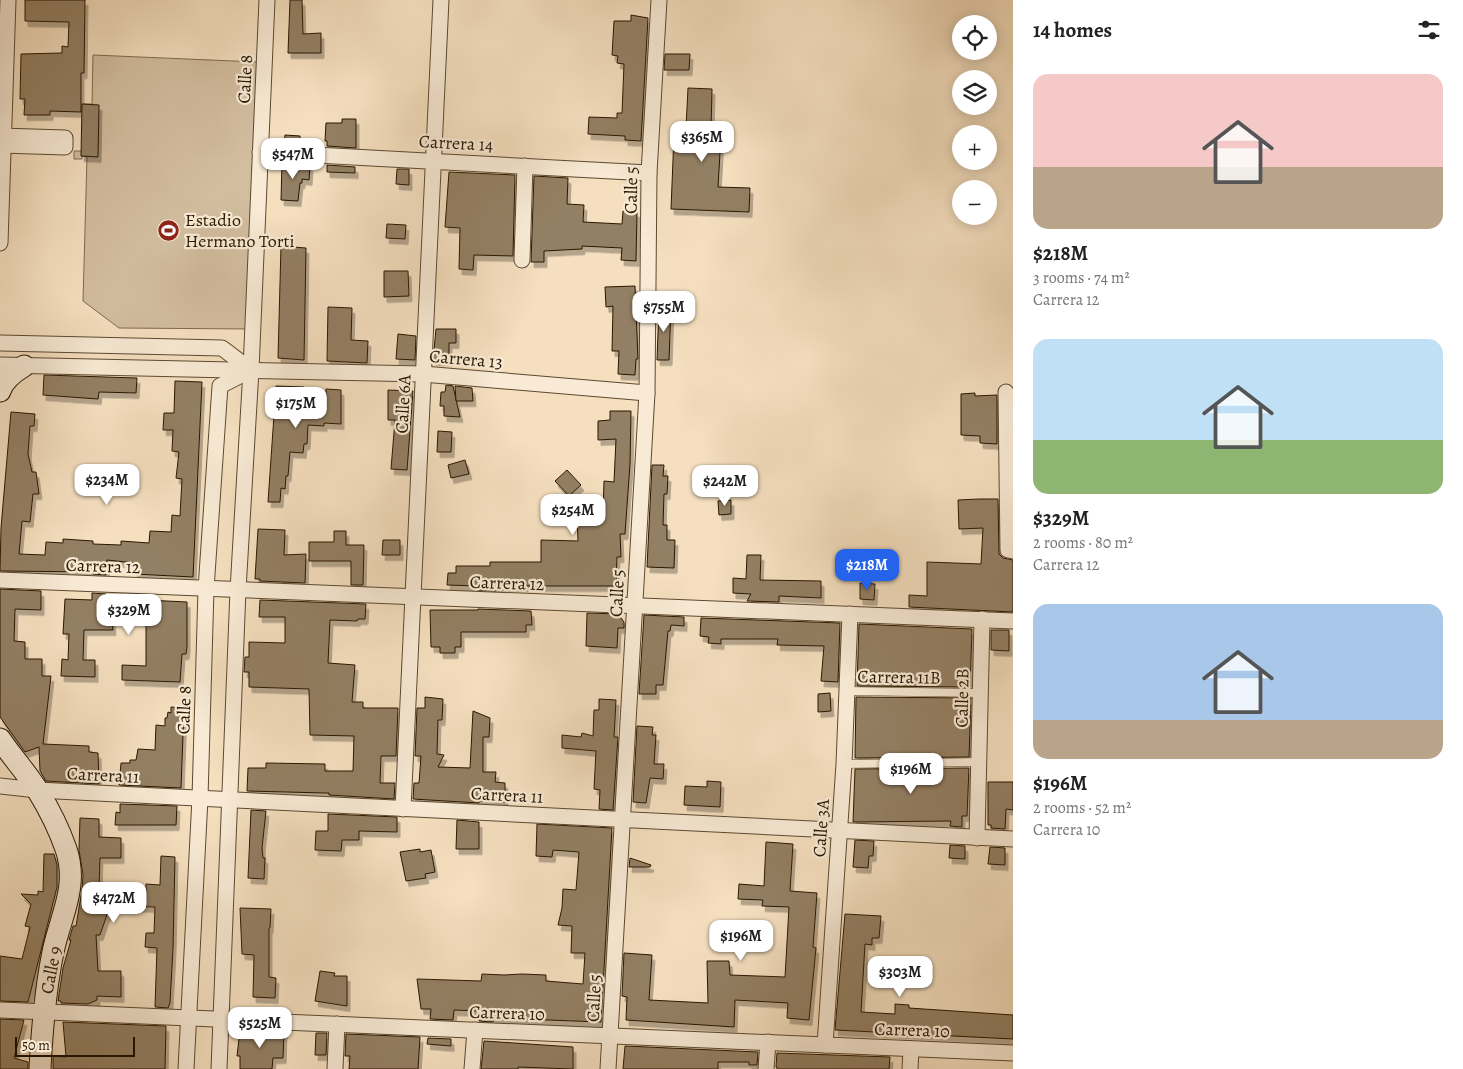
<!DOCTYPE html>
<meta charset="utf-8">
<style>
body{margin:0;font-family:Alegreya,serif;background:#f6f6f6;color:#222;height:100vh;display:flex;flex-direction:column;font-size:19px;white-space:nowrap}
*{box-sizing:border-box;margin:0}
p{font-size:16px;color:#767676}
.icon{flex:none;width:28px;height:28px;fill:none;stroke:currentColor;stroke-width:2;stroke-linecap:round;stroke-linejoin:round}
.map{position:relative;flex:1;overflow:hidden}
.side{display:flex;flex-direction:column;background:#fff;width:450px}
.side>*{flex:none}
.fabs{position:absolute;left:952px;top:15px;display:grid;gap:10px}
.fabs a{display:grid;place-items:center;width:45px;height:45px;border-radius:50%;background:#fff;box-shadow:0 2px 12px #0003;font-size:25px}
.scale{position:absolute;left:15px;bottom:12px;width:120px;box-sizing:border-box;padding-left:5px;border:2px solid #291700;border-top:0;font-size:14px;line-height:18px;white-space:nowrap;color:#291700;-webkit-text-stroke:4px #f8ead5;paint-order:stroke}
.price{position:absolute;translate:-50% -42px;padding:0 11px;border-radius:10px;background:#fff;color:#222;font-size:16px;line-height:32px;filter:drop-shadow(0 1px 2px #0008)}
.price::after{content:'';position:absolute;left:50%;top:30px;width:15px;height:11px;margin-left:-8px;background:inherit;clip-path:polygon(0 0,100% 0,50% 100%)}
.price.on{background:#2563eb;color:#fff}
ul{padding:0;list-style:none}
li{display:grid;align-content:center;gap:10px;height:265px;padding:0 20px}
li span{display:grid;place-items:center;height:155px;border-radius:15px;color:#555}
li>.icon{margin-inline-start:auto}
span .icon{width:90px;height:90px;fill:#fffc;stroke-width:1}
li b{font-size:21px}
h2{display:flex;justify-content:space-between;align-items:center;height:60px;padding:0 20px;font-size:21px}
main{display:flex;flex:1;min-height:0}
.map>svg:first-child{display:block}
.green{fill:#d2bd9f;stroke:#7e6a50}
.building{fill:#937f63;stroke:#291700;filter:url(#shadow)}
.lines{fill:none;stroke-linecap:round;stroke-linejoin:round}
.lane-casing{stroke:#5c4930;stroke-width:9}
.street-casing{stroke:#5c4930;stroke-width:17}
.secondary-casing{stroke:#291700;stroke-width:23}
.lane{stroke:#f8ead5;stroke-width:8}
.street{stroke:#f8ead5;stroke-width:15}
.secondary{stroke:#f8ead5;stroke-width:21}
.labels{text-anchor:middle;stroke-width:4.5;stroke-linejoin:round;paint-order:stroke}
.street-label{font-size:18px;fill:#291700;stroke:#f8ead5}
.poi-label{font-size:18px;fill:#291700;stroke:#f8ead5;text-anchor:start}
</style>
<main>
<div class="map">
<svg width="1013" height="1069" viewBox="0 0 1013 1069">
<defs>
<filter id="shadow"><feDropShadow dx="3" dy="5.5" stdDeviation="0" flood-color="#0004"/></filter>
</defs>
<rect width="100%" height="100%" fill="#f5dfbf"/>
<filter id="stains"><feTurbulence type="fractalNoise" baseFrequency=".004" numOctaves="4"/><feColorMatrix values="0 0 0 0 .2 0 0 0 0 .09 0 0 0 0 .02 0 0 0 .5 -.17"/></filter>
<radialGradient id="worn" r=".72"><stop offset=".6" stop-color="#630" stop-opacity="0"/><stop offset="1" stop-color="#630" stop-opacity=".3"/></radialGradient>
<path class="green" d="M93,55L257,62L251,329L119,328L83,301L87,157L82,156V159H74V151H82L83,104H92Z"/>
<g class="building">
<path d="M25,0H85L84,73H81V112L50,111V115H24L25,99H20L21,54L62,53V46L68,47L69,22L25,21Z"/>
<path d="M290,0H302L303,34L321,33V53H288Z"/>
<path d="M631,15L648,18L641,141L625,140V136L588,134L589,117L617,118V113H622L624,64L617,63L618,56L612,55L614,21H631Z"/>
<path d="M665,54H690L689,70H664Z"/>
<path d="M688,88L712,89L711,130H719V136H721L718,187L750,188L749,212L671,209L674,135H675L676,128H686Z"/>
<path d="M82,104L99,105L98,157L81,156Z"/>
<path d="M342,119H356V148L327,146V141H325L326,123H342Z"/>
<path d="M285,135L300,136V145L284,144Z"/>
<path d="M284,163L310,166L309,180L302,179V183H300L298,201L281,200L282,164Z"/>
<path d="M327,165L355,167V173L327,172Z"/>
<path d="M397,169H409V185L396,184Z"/>
<path d="M449,172L515,175L513,256L474,255L473,270L459,269L460,228L445,227Z"/>
<path d="M534,176L568,178L567,204L584,205L583,222L622,224L623,211L637,212L636,261L621,260L622,248L582,246V249L544,251V262H531Z"/>
<path d="M387,224L406,225L405,239L386,238Z"/>
<path d="M281,246L306,248L304,360L278,358Z"/>
<path d="M384,271H408L409,296L384,297Z"/>
<path d="M635,286L638,359H636L635,375L618,374L619,351H612L613,306L606,307L605,287Z"/>
<path d="M659,306L671,307L669,360H657Z"/>
<path d="M328,307L352,308L351,340L368,341L367,363L327,361Z"/>
<path d="M436,329H456V343H449V360H433Z"/>
<path d="M398,334L416,336L415,360L396,359Z"/>
<path d="M44,375L137,378L136,393L99,392L98,399L43,395Z"/>
<path d="M175,381L202,382L193,577L134,574L135,563L107,560L106,575L93,574V572L0,571L1,528L11,412L35,414L34,426H30L28,454L32,472H36L39,494H33L30,522L22,521L19,554L45,555L46,542L63,543V539L93,541V544L121,545V541L149,543L150,531L171,532L172,515L180,516L182,479L176,478L179,452L172,451L173,430H163L164,413H174Z"/>
<path d="M446,385L453,386L460,417L444,416V406H440L441,392H445Z"/>
<path d="M276,386L304,387V404L326,405V389L341,390V424L324,423V426L308,425L307,444H304L303,453L290,452L288,476H286L285,489L281,488L280,502H268Z"/>
<path d="M455,386L472,388L473,401H456Z"/>
<path d="M388,390L413,391L407,470L391,469L395,420H388Z"/>
<path d="M975,393V396L997,395V444L980,443V436L961,435V394Z"/>
<path d="M610,411H631L630,464L625,534H620L621,557H617L616,586H496V591L478,590V586L447,585L448,573H456V566H490V562H541V540L578,541L577,515L603,513L604,481L614,482L616,439L598,440V421L610,420Z"/>
<path d="M438,431L452,432L451,452H437Z"/>
<path d="M465,460L469,474L451,478L448,465Z"/>
<path d="M652,465H664L663,476H668L667,494H664L663,525H667V540H675L674,568L647,567Z"/>
<path d="M567,470L581,485L569,496L555,481Z"/>
<path d="M979,499H998L999,554L1003,558L1013,560V612L909,607V595L927,596V562L981,564L983,528L959,529L958,500Z"/>
<path d="M731,500V514L719,515L718,501Z"/>
<path d="M258,529L285,530L284,555L306,554L305,583L260,581V579H255Z"/>
<path d="M334,531H346V545H364L363,585H351V561H309V542H334Z"/>
<path d="M383,540H400V555H382Z"/>
<path d="M747,555H761L760,580L821,581V598L779,596V602L747,601L751,594L733,593V578L746,579Z"/>
<path d="M860,583L875,584L874,600L860,599Z"/>
<path d="M0,589L41,591V610L15,609L14,641L25,642V659H42V676H51L43,744L89,746V752L98,753L99,784L46,781L40,771L39,747L25,752L0,717Z"/>
<path d="M92,593L106,594L105,601L146,602V600L187,602V647L186,654H182L180,682L122,680V665L146,666V620L112,619L113,630H84L83,660H95V677L61,676L62,659L68,660L69,634H63L65,599L92,600Z"/>
<path d="M260,600L366,604L365,619H358L357,621L330,620L328,663L355,665L352,702H363V708H398L396,756H381L380,783H395L394,799L329,795V793H325L247,791L248,768H266V763L325,764V771H353L354,736L310,735L309,689L249,687V672H244L245,657H249V642L285,643V617H259Z"/>
<path d="M478,609L531,611L532,625H526V632H461V647H455V653H440V647H431L430,610H478Z"/>
<path d="M587,613L618,614L624,622V628H618L617,648L586,646Z"/>
<path d="M644,615L684,617V626L671,625L670,631H668L663,685H656V694H639Z"/>
<path d="M701,618L840,623L838,682L821,681L824,646L777,645L778,639H721V644L708,643L709,637L700,636Z"/>
<path d="M859,624L972,629L970,687L857,686Z"/>
<path d="M991,630H1009V651L991,650Z"/>
<path d="M830,693L831,711L818,712V694Z"/>
<path d="M425,697L443,699L442,720H438L437,754L444,755L438,767L470,768L473,711L490,718L489,737H483V772H496L495,782L505,783V802L479,801V803L413,799L414,783H419L421,756H415L417,708H425Z"/>
<path d="M856,697L971,698L969,757L855,758Z"/>
<path d="M599,699L616,700L614,737H618L613,810L599,809L600,790L594,789L596,751L562,748V735L581,737L582,733L593,736L594,710H599Z"/>
<path d="M171,707L184,708L181,788L119,785L121,763H130V760H136L138,749L155,750L156,725L165,726V718H167L168,712L171,713Z"/>
<path d="M637,726L653,727L652,735H656L654,764H664L663,779L650,778L646,803L633,802Z"/>
<path d="M969,768L967,816H962V827L950,826L951,821L853,822L855,769Z"/>
<path d="M707,781L721,782L720,807L684,805L685,786L707,787Z"/>
<path d="M988,782H1013V810L1006,809L1005,829L991,828V825H988Z"/>
<path d="M120,804L177,806L176,825H115L116,812L120,813Z"/>
<path d="M251,810L266,811L262,848L263,858H265L264,879L248,878Z"/>
<path d="M328,814L397,817V832L359,831V840H342L341,851L315,850L316,831H328Z"/>
<path d="M80,818L99,819V837L121,838V858H100L99,887H105V893L146,894V884L160,885L161,856L175,857L173,948L170,1003L168,1008L155,1007L157,948L145,947L146,933H154L155,907L110,906L100,935H96L98,971H121V997L97,996V1000L88,1004L61,1003V1001H58L63,968L71,940H69L73,926H76L82,890L83,875L79,850Z"/>
<path d="M457,820L479,822V849H456Z"/>
<path d="M537,824L612,828L601,1022L494,1018L493,1022L479,1021L480,1011L454,1010L453,1020L430,1019L431,1009H421L417,979L481,981L482,974L504,975L522,974L546,975V981L583,984L585,953H571L572,926L558,925L562,908L563,889L576,890L579,852L553,850L552,857L536,856Z"/>
<path d="M855,840L874,841L873,856H869L868,868L853,867Z"/>
<path d="M766,842L793,844L790,891L817,893L813,947L816,948L809,1020L787,1018L788,1003L735,1000L734,1027L626,1020L627,997L622,996L624,953L652,955L649,1000L708,1003L707,961H729L730,975L785,977L789,907L762,906L763,900L738,899L739,884L764,886Z"/>
<path d="M950,845L965,846V859L949,858Z"/>
<path d="M990,847L1005,848V865L988,864Z"/>
<path d="M420,849V852L431,850L435,872L425,874L426,878L406,881L400,852Z"/>
<path d="M44,854H54L57,865V887L28,1002L0,1001V956L22,959L30,927L25,926L31,904L21,894L38,895V891L43,892Z"/>
<path d="M630,858L651,865L650,867H629Z"/>
<path d="M240,908L271,909L270,928H269V977L276,978L275,998L253,997L254,955L242,954Z"/>
<path d="M845,914L881,916L879,938H872V945L865,944L861,1012L895,1014V1004L909,1005V1008L1013,1015V1039L835,1030Z"/>
<path d="M320,971L335,973L334,976H347V1006L315,1001Z"/>
<path d="M0,1019L24,1020L14,1058L28,1062V1069H0Z"/>
<path d="M63,1022L166,1026L165,1069H53V1056L66,1057Z"/>
<path d="M240,1030L284,1031L283,1058H273L272,1069H240V1056H237Z"/>
<path d="M316,1033H327L326,1055H315Z"/>
<path d="M346,1034L420,1037L418,1069H349L350,1056H345Z"/>
<path d="M428,1038L451,1039V1046L427,1044Z"/>
<path d="M484,1041L573,1047V1069L518,1067V1069H481Z"/>
<path d="M625,1046L758,1052L757,1065H749V1062H718V1069H623Z"/>
<path d="M777,1053L890,1057L889,1069H777V1067H776Z"/>
</g>
<g class="lines">
<defs>
<g id="lane">
<path d="M847,691L980,693"/>
<path d="M844,764L980,762"/>
</g>
<g id="street">
<path d="M0,136L65,138V147L0,145"/>
<path d="M260,152L649,173"/>
<path d="M0,243L8,0"/>
<path d="M522,260L525,166"/>
<path d="M0,343L222,348L251,370"/>
<path d="M0,365L423,374L647,393"/>
<path d="M1006,392L1008,550L1013,551"/>
<path d="M0,580L1013,621"/>
<path d="M0,786L37,790L1013,839"/>
<path d="M403,809L441,0"/>
<path d="M977,838L982,619"/>
<path d="M0,1010L1013,1053"/>
<path d="M825,1045L844,764L850,614"/>
<path d="M186,1069L200,798L206,589L220,386L251,370"/>
<path d="M219,1069L238,590L251,370L267,0"/>
<path d="M335,1069L337,1024"/>
<path d="M472,1069L475,1030"/>
<path d="M608,1069L647,393L649,173L659,0"/>
<path d="M766,1069L768,1042"/>
<path d="M910,1069L911,1049"/>
</g>
<g id="secondary">
<path d="M0,391C4,379 14,372 24,366"/>
<path d="M0,739C12,757 27,773 38,791C49,809 59,829 66,849C79,887 60,917 53,952C45,991 42,1030 40,1069"/>
</g>
</defs>
<use href="#lane" class="lane-casing"/>
<use href="#street" class="street-casing"/>
<use href="#secondary" class="secondary-casing"/>
<use href="#lane" class="lane"/>
<use href="#street" class="street"/>
<use href="#secondary" class="secondary"/>
</g>
<defs>
<symbol id="stadium-disc" viewBox="-11 -11 22 22"><circle r="9.5" fill="#8f2418" stroke="#f8ead5"/><path d="M0-5a6.5 5 0 1 0 0 10a6.5 5 0 1 0 0-10ZM-3.5-1.8h7v3.6h-7Z" fill="#fff"/></symbol>
</defs>
<g fill-rule="evenodd">
<use href="#stadium-disc" x="156" y="218" width="25" height="25"/>
</g>
<g class="labels">
<g class="street-label">
<text transform="translate(245 79) rotate(-87)" y="6">Calle 8</text>
<text transform="translate(456 143) rotate(3)" y="6">Carrera 14</text>
<text transform="translate(631 190) rotate(-89)" y="6">Calle 5</text>
<text transform="translate(466 359) rotate(5)" y="6">Carrera 13</text>
<text transform="translate(403 404) rotate(-87)" y="6">Calle 6A</text>
<text transform="translate(103 566) rotate(2)" y="6">Carrera 12</text>
<text transform="translate(507 583) rotate(2)" y="6">Carrera 12</text>
<text transform="translate(617 593) rotate(-87)" y="6">Calle 5</text>
<text transform="translate(899 677) rotate(1)" y="6">Carrera 11B</text>
<text transform="translate(962 698) rotate(-89)" y="6">Calle 2B</text>
<text transform="translate(184 710) rotate(-88)" y="6">Calle 8</text>
<text transform="translate(103 775) rotate(3)" y="6">Carrera 11</text>
<text transform="translate(507 795) rotate(3)" y="6">Carrera 11</text>
<text transform="translate(821 828) rotate(-86)" y="6">Calle 3A</text>
<text transform="translate(51 970) rotate(-79)" y="6">Calle 9</text>
<text transform="translate(594 998) rotate(-87)" y="6">Calle 5</text>
<text transform="translate(507 1013) rotate(2)" y="6">Carrera 10</text>
<text transform="translate(912 1030) rotate(2)" y="6">Carrera 10</text>
</g>
<g class="poi-label">
<text x="185" y="226">Estadio<tspan x="185" dy="21">Hermano Torti</tspan></text>
</g>
</g>
<rect width="100%" height="100%" filter="url(#stains)"/>
<rect width="100%" height="100%" fill="url(#worn)"/>
</svg>
<div class="fabs">
<a><svg class="icon" aria-label="locate" viewBox="0 0 24 24"><circle cx="12" cy="12" r="6"/><path d="M12 2v4M12 18v4M2 12h4M18 12h4"/></svg></a>
<a><svg class="icon" aria-label="layers" viewBox="0 0 24 24"><path d="M12 4l9 5-9 5-9-5zM3 14l9 5 9-5"/></svg></a>
<a>+</a>
<a>−</a>
</div>
<div class="scale">50 m</div>
<b class="price" style="left:702px;top:163px">$365M</b>
<b class="price" style="left:293px;top:180px">$547M</b>
<b class="price" style="left:664px;top:333px">$755M</b>
<b class="price" style="left:296px;top:429px">$175M</b>
<b class="price" style="left:107px;top:506px">$234M</b>
<b class="price" style="left:725px;top:507px">$242M</b>
<b class="price" style="left:573px;top:536px">$254M</b>
<b class="price on" style="left:867px;top:591px">$218M</b>
<b class="price" style="left:129px;top:636px">$329M</b>
<b class="price" style="left:911px;top:795px">$196M</b>
<b class="price" style="left:114px;top:924px">$472M</b>
<b class="price" style="left:741px;top:962px">$196M</b>
<b class="price" style="left:900px;top:998px">$303M</b>
<b class="price" style="left:260px;top:1049px">$525M</b>
</div>
<section class="side">
<h2>14 homes<svg class="icon" aria-label="filters" viewBox="0 0 24 24"><path d="M4 7h16M4 17h16"/><circle cx="9" cy="7" r="2"/><circle cx="15" cy="17" r="2"/></svg></h2>
<ul>
<li><span style="background:linear-gradient(#f6c9c9 60%,#b9a48a 0)"><svg class="icon" aria-label="home" viewBox="0 0 24 24"><path d="M3 11l9-7 9 7M6 9v11h12V9"/></svg></span><div><b>$218M</b><p>3 rooms · 74 m²</p><p>Carrera 12</p></div></li>
<li><span style="background:linear-gradient(#bfe0f5 65%,#8fb573 0)"><svg class="icon" aria-label="home" viewBox="0 0 24 24"><path d="M3 11l9-7 9 7M6 9v11h12V9"/></svg></span><div><b>$329M</b><p>2 rooms · 80 m²</p><p>Carrera 12</p></div></li>
<li><span style="background:linear-gradient(#a9c7e8 75%,#b9a48a 0)"><svg class="icon" aria-label="home" viewBox="0 0 24 24"><path d="M3 11l9-7 9 7M6 9v11h12V9"/></svg></span><div><b>$196M</b><p>2 rooms · 52 m²</p><p>Carrera 10</p></div></li>
</ul>
</section>
</main>
